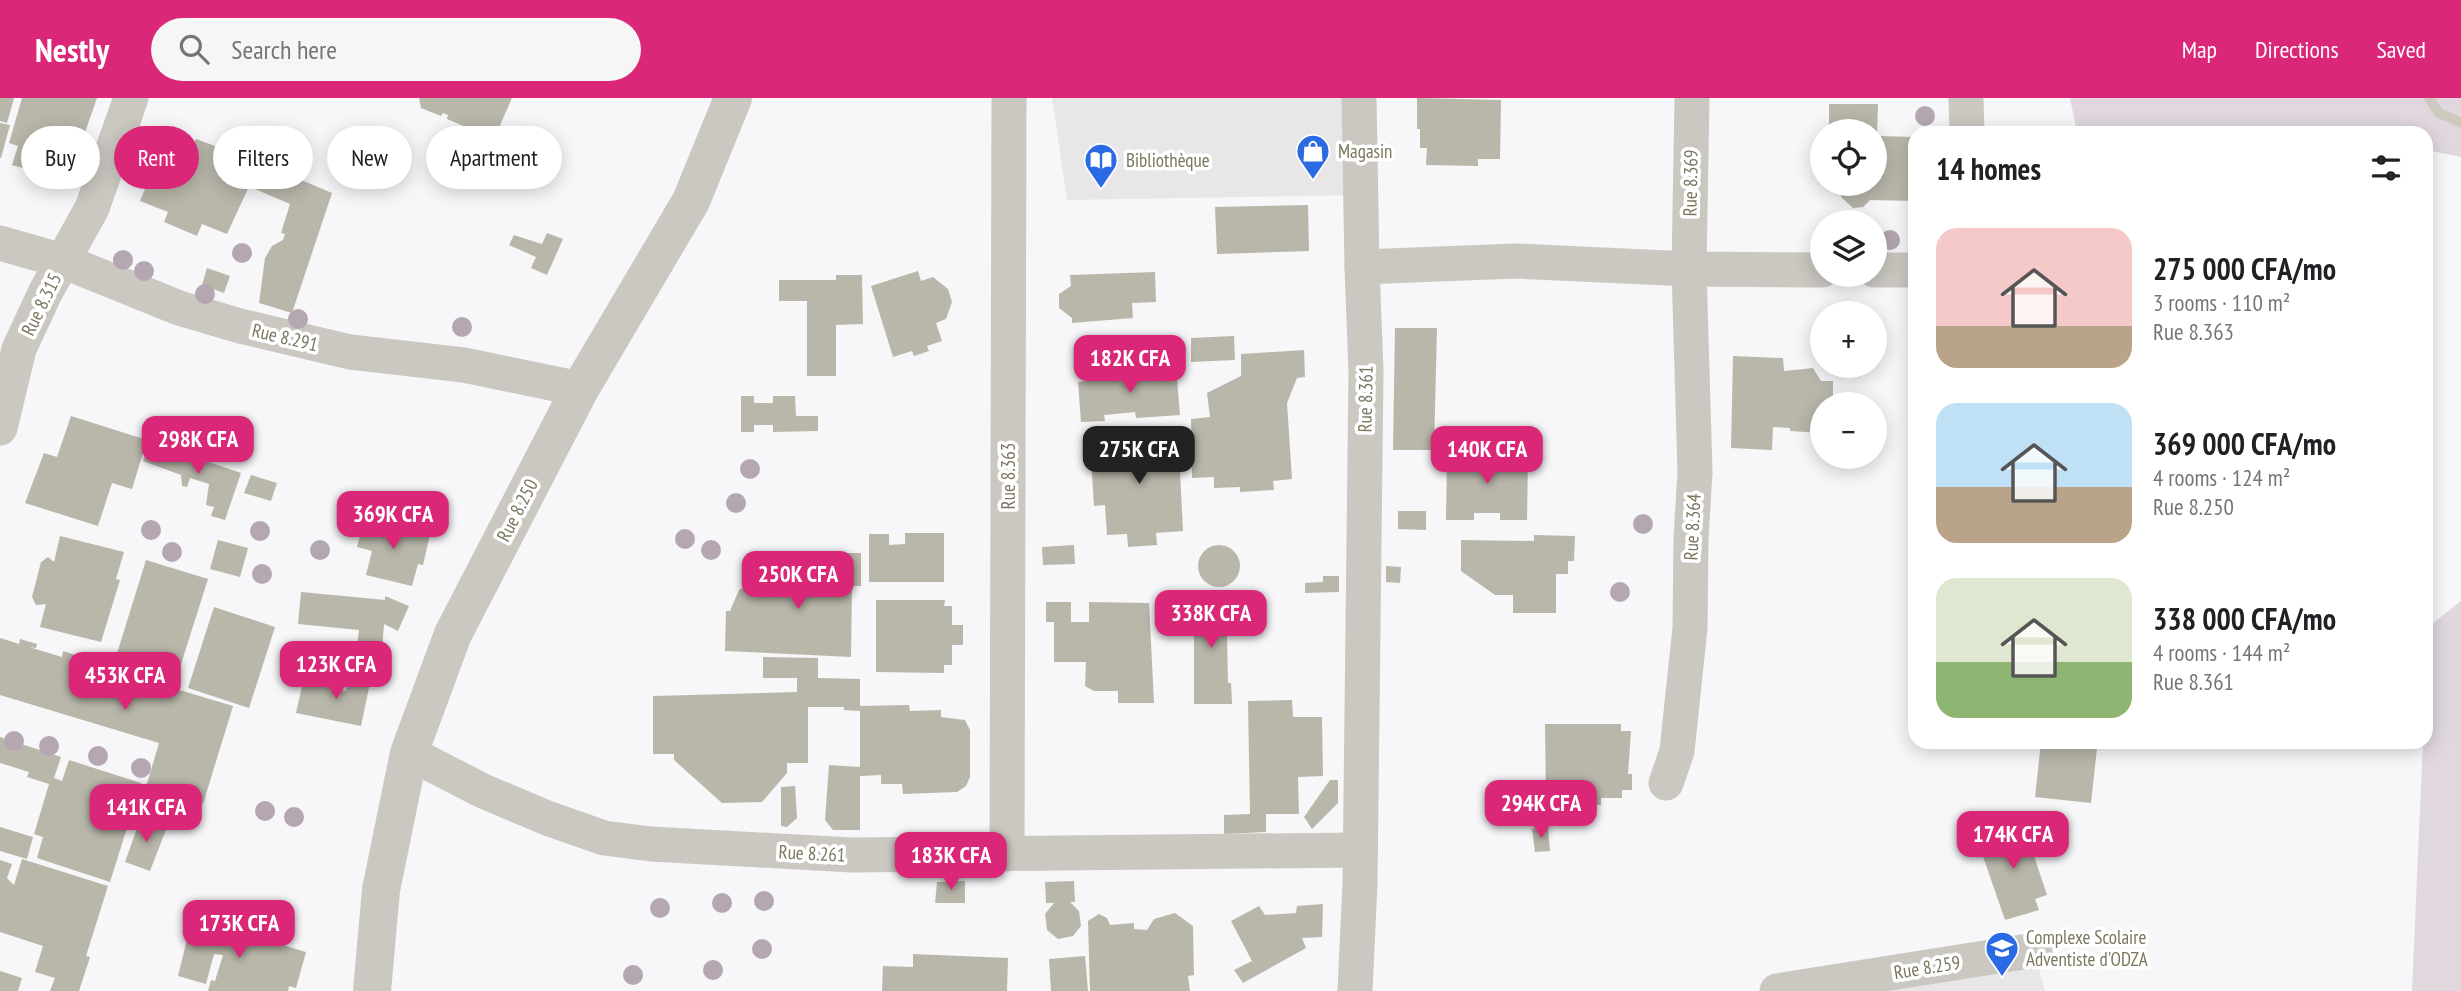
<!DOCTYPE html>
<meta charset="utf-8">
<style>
body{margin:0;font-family:"PT Sans Narrow",sans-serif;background:#f6f6f6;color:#202124;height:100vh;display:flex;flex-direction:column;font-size:26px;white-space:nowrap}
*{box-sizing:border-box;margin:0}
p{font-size:23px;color:#757577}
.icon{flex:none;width:38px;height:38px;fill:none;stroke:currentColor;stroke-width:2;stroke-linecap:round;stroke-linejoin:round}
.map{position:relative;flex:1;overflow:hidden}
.details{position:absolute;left:1908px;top:28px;width:525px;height:623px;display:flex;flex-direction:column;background:#fff;border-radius:21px;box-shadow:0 4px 18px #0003}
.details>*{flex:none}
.guide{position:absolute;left:21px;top:28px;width:665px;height:63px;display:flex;gap:14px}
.fabs{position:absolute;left:1810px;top:21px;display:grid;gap:14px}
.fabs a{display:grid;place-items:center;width:77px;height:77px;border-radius:50%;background:#fff;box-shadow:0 4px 18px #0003;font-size:35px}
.price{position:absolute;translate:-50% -60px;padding:0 16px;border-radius:14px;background:#db2777;color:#fff;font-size:23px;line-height:46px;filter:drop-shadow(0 2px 4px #0008)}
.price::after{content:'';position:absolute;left:50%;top:42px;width:21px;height:16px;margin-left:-10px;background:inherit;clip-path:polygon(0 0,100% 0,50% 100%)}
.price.selected{background:#222;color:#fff}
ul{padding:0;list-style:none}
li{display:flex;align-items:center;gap:21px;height:175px;padding:0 28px}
li span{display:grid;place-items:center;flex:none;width:196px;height:140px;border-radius:21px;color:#555}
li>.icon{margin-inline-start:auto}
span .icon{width:84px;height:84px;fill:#fffc;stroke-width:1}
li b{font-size:30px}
h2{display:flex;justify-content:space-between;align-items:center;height:84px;padding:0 28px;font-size:30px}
.chip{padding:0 24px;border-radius:32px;background:#fff;box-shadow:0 4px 18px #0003;font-size:24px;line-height:63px}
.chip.selected{background:#db2777;color:#fff}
header{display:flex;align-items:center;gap:42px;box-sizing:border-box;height:98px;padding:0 35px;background:#db2777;color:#fff}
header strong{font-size:33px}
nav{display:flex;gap:38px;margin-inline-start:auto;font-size:24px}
.search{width:490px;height:63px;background:#f6f6f6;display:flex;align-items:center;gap:18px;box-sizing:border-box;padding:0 24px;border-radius:38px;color:#757577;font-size:26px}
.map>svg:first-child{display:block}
.built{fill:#e8e6e6}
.green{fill:#e0d7df}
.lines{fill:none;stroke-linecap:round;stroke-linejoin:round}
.stream{stroke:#cec9bf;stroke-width:10}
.building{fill:#b9b7aa}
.minor{stroke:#cac8c1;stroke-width:35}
.tertiary{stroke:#cac8c1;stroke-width:38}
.tree{fill:#b4a7b2}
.labels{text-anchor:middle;stroke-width:7;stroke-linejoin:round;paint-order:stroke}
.poi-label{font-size:19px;fill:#7b775e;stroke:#fff;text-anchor:start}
.street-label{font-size:19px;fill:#7b775e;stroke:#fff}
</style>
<header>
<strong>Nestly</strong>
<div class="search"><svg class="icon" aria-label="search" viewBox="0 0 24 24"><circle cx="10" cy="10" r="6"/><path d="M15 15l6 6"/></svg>Search here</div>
<nav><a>Map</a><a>Directions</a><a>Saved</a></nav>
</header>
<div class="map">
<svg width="2461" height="893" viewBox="0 0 2461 893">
<rect width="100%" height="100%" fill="#f7f6f8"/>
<g class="built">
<path d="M1052,0H1359L1361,97L1067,102Z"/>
<path d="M2038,867L2045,893H1887Z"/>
</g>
<g class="green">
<path d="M2070,0H2461V59L2426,52V35H2077Z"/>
<path d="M2461,503V893H2412L2423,644H2426L2427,530Z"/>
</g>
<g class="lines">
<path class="stream" d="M2429,0L2439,15L2461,25"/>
</g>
<g class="building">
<path d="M0,0H14L7,25L0,23Z"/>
<path d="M22,0H97L83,40L78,39L65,82L12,67L18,48L9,45Z"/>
<path d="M419,0H512L494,41L447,21L448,17L443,15L441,18L421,10Z"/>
<path d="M1417,0L1501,2L1500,61H1478V68L1426,67L1427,50H1420V31H1417Z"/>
<path d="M1829,6H1878L1877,38L1914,39V103L1870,102L1863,109L1853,110L1841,99L1845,86H1874V33H1829Z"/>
<path d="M0,25L10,27L1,60H0Z"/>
<path d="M140,28L192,49L196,41L226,52L224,58L257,71L227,136L202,126L197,138L164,124L168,114L140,103L154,69L128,59Z"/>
<path d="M266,67L332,95L292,215L259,205L265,160L272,148L283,142L285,136L281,135L290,106L255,91Z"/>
<path d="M1308,107L1309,153L1217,156L1215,109Z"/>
<path d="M547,135L563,141L547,177L531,170L536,159L509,147L514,137L542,146Z"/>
<path d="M207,170L230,178L224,195L202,187Z"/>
<path d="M918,173L921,183L933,179L948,191L952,204L946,221L936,225L942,243L927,248L929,253L914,258L912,253L893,259L871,188Z"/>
<path d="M1155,174L1156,204L1132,205L1133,220L1072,225V220L1059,210V196L1071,188L1070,177Z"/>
<path d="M836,177H862L863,226L836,227V278H807V203H779V182H836Z"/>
<path d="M1395,230H1437L1434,352H1393Z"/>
<path d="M1234,238L1235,262L1191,264V240Z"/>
<path d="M1304,252L1305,279L1297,280L1287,305L1292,381L1273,383L1274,392L1240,394V389L1214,390V379L1192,380L1191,321L1210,319L1207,295L1241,278V256Z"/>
<path d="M1733,258L1783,260L1784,273L1813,270L1821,283H1833V306H1822V335L1790,333V330L1773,329L1772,352L1731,350Z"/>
<path d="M1176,269L1180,317L1136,320L1135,314L1104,317L1105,323L1081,324L1078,284L1102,281V275Z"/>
<path d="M741,298H754V305H773V298H795L796,318H818V333L773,334V327H754V334H741Z"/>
<path d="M71,318L147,342L132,391L112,385L98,428L25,405L44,355L57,359Z"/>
<path d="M1178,334L1183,433L1156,435L1157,447L1128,449L1127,436L1107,437L1105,407L1094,408L1091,360L1103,359L1101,338Z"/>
<path d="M150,344L241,375L225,422L211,418L214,409L206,407L209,386L190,380L187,389L182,388L181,377L143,363Z"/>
<path d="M1447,357H1528L1527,422H1500V415H1474V422H1446Z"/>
<path d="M251,377L277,385L271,403L244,395Z"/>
<path d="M1398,413H1426V432L1398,431Z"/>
<path d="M365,419L430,436L423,467L418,466L412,488L366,477L372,453L357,449Z"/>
<path d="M905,435H944V484H869V436H889V447L905,446Z"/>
<path d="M1534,437L1575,438L1574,463H1568V476H1556V515H1513V497H1495L1461,473V442L1534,443Z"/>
<path d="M60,438L124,454L116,481L120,482L101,544L40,529L46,506L36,507L32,499L41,464L48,459L54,464Z"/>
<path d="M218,442L248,450L240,479L210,471Z"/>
<circle cx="1219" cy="468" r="21"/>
<path d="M1074,447L1075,466L1043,467L1042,449Z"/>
<path d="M813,455H861V488H852L851,559L725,553L726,513H730L739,492L755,483V477L812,479Z"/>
<path d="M146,462L208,481L175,585L114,565Z"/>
<path d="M1386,468L1401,469L1400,485L1386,484Z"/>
<path d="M1323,478H1339V494L1305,495V485L1323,484Z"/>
<path d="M301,494L385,502V498L409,508L398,533L384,526L382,552L357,549L359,532L298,526Z"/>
<path d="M1226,495L1228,585H1231L1232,606H1194V496Z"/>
<path d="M876,502H945L944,508H952V527H963V547H952V567H944V575L876,574Z"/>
<path d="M1046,504H1071V524H1089V504L1149,505L1154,605H1118V593H1094L1085,588L1086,564H1054V524H1046Z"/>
<path d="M214,509L275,529L249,610L188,590Z"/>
<path d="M0,540L19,546L20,541L37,546L36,550L29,549L62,559L63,553L79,558L77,564L117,576L120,570L137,575L135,581L157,588L159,581L177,587L176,591L233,608L203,706L146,689L159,645L0,597Z"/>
<path d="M763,559L818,560V580L860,581V608L909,607L910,613L941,612V619L965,622L970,632V679L966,688L957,694L903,696L902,686H881V677L860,678V732H833L825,722L829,667L860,669V613L844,612V609H808V665H787V675L762,704L722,705L674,662V656H653V598L797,594V580H763Z"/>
<path d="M350,576L371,580L361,628L296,615L303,584L346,593Z"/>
<path d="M1292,602L1293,619H1322L1323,678L1298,679L1299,716H1266V734L1224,736V717L1250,716L1248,603Z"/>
<path d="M1545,626H1621V633H1631L1628,676H1632V692H1622V700H1601V707H1572V701H1546Z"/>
<path d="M0,639L61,659L54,680L62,683L69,662L141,685L110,784L37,760L43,739L34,736L49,686L27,679L29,674L0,665Z"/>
<path d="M2041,644L2097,650L2091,705L2035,699Z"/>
<path d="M1330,682H1338V705L1312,731L1304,719Z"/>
<path d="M795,688L797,720L787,729L781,728V689Z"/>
<path d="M141,719L167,729L150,773L125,764Z"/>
<path d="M2023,725L2047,797L2035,801L2039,812L2005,822L1977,741Z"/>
<path d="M0,729L33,739L27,761L0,753Z"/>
<path d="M1548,730L1550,753L1535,754L1532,731Z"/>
<path d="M22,761L108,788L86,858L90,859L79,893H50L55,880L35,874L43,848L0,834V762L12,766L7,780L14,787Z"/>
<path d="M965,783V805H935L937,784Z"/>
<path d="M1074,783L1075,804H1070L1079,813L1081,828L1073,838L1058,841L1047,832L1045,816L1054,805H1046L1045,784Z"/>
<path d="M1323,806L1322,839L1302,840L1306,850L1243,885L1234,872L1252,863L1231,823L1259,808L1265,817L1296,815L1297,808Z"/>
<path d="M1175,815L1193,828L1194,877L1188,878L1190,893H1090L1088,823L1099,816L1107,820L1110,827L1134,825V831L1147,832L1154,821Z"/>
<path d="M193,817L234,829L232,832L306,854L296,890L289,888L288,893H208L211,882L215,883L223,857L214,856L206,886L178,878Z"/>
<path d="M913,856L1008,860L1007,893H882L883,868L913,869Z"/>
<path d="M1085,858L1088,893H1051L1049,861Z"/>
<path d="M0,873L22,880L18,893H0Z"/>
</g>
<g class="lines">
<g class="minor">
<path d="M1359,0L1362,169"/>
<path d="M1966,0L1967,35"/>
<path d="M0,145L63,163L179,210L240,228L350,254L464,267L580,291"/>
<path d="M1874,172H1914"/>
<path d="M0,330L19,251L45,195L92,110L131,0"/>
<path d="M409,655L483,693L547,720L604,740L651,746L852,757L1360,752"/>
<path d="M1666,685L1677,653L1690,530L1691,440L1695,374L1689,171L1692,0"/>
<path d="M1007,756L1009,0"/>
<path d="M1355,893L1360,786L1366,273L1362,169L1516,163L1689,171L1822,172"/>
<path d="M1777,893L2035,852"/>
</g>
<path class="tertiary" d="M372,893L381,792L409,655L453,536L580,291L691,103L733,0"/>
</g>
<g class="tree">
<circle cx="1925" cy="18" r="10"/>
<circle cx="1890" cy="142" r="10"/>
<circle cx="242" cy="155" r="10"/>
<circle cx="123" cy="162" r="10"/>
<circle cx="144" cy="173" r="10"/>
<circle cx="205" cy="196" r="10"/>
<circle cx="298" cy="221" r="10"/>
<circle cx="462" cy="229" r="10"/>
<circle cx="750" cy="371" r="10"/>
<circle cx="736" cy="405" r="10"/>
<circle cx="1643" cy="426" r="10"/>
<circle cx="151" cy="432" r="10"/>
<circle cx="260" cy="433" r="10"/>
<circle cx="685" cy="441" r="10"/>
<circle cx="320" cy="452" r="10"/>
<circle cx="711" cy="452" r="10"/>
<circle cx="172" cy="454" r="10"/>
<circle cx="262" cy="476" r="10"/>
<circle cx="1620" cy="494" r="10"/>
<circle cx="14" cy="643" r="10"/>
<circle cx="49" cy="648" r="10"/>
<circle cx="98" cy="658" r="10"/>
<circle cx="141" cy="670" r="10"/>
<circle cx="265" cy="713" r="10"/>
<circle cx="294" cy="719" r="10"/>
<circle cx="764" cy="803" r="10"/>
<circle cx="722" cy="805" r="10"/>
<circle cx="660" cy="810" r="10"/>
<circle cx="762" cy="851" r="10"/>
<circle cx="713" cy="872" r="10"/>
<circle cx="633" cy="877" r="10"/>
</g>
<defs>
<symbol id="shop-pin" viewBox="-11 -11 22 30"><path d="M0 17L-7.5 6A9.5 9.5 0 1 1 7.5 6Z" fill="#2b6ae3" stroke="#fff"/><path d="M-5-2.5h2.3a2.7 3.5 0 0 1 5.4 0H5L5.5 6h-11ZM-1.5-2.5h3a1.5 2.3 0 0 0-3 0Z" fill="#fff"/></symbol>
<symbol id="library-pin" viewBox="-11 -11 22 30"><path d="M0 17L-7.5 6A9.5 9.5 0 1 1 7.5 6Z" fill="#2b6ae3" stroke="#fff"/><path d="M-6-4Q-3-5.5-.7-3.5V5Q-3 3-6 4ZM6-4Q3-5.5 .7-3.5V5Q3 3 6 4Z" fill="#fff"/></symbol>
<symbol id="school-pin" viewBox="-11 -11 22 30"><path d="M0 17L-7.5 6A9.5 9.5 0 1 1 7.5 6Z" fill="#2b6ae3" stroke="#fff"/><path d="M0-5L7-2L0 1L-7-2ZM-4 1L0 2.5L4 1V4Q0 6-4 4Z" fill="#fff"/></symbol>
</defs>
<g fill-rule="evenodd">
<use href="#shop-pin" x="1294" y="34" width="38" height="52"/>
<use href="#library-pin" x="1082" y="43" width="38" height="52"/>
<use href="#school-pin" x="1983" y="831" width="38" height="52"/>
</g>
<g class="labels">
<g class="poi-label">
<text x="1338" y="60">Magasin</text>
<text x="1126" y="69">Bibliothèque</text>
<text x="2026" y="846">Complexe Scolaire<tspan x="2026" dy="22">Adventiste d'ODZA</tspan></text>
</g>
<g class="street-label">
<text transform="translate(1690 85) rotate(-89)" y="7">Rue 8.369</text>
<text transform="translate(41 206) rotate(-64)" y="7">Rue 8.315</text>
<text transform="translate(285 239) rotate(13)" y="7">Rue 8.291</text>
<text transform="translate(1365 301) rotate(-89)" y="7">Rue 8.361</text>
<text transform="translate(1008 378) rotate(-90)" y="7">Rue 8.363</text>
<text transform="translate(517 412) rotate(-63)" y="7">Rue 8.250</text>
<text transform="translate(1692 429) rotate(-87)" y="7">Rue 8.364</text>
<text transform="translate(812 755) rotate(3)" y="7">Rue 8.261</text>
<text transform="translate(1927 869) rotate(-9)" y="7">Rue 8.259</text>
</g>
</g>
</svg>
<div class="fabs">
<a><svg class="icon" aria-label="locate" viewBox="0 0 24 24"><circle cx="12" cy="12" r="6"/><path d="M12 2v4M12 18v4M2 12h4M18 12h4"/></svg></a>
<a><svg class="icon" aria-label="layers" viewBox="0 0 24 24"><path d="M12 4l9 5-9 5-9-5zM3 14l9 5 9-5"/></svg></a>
<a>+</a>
<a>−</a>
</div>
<b class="price" style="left:1130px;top:297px">182K CFA</b>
<b class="price" style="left:198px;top:378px">298K CFA</b>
<b class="price selected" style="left:1139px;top:388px">275K CFA</b>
<b class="price" style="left:1487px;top:388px">140K CFA</b>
<b class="price" style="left:393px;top:453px">369K CFA</b>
<b class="price" style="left:798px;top:513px">250K CFA</b>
<b class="price" style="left:1211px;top:552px">338K CFA</b>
<b class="price" style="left:336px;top:603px">123K CFA</b>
<b class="price" style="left:125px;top:614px">453K CFA</b>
<b class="price" style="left:1541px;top:742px">294K CFA</b>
<b class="price" style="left:146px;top:746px">141K CFA</b>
<b class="price" style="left:2013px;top:773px">174K CFA</b>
<b class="price" style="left:951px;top:794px">183K CFA</b>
<b class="price" style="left:239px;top:862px">173K CFA</b>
<div class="guide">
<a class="chip">Buy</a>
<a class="chip selected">Rent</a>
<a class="chip">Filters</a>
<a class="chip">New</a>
<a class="chip">Apartment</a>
</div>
<section class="details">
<h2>14 homes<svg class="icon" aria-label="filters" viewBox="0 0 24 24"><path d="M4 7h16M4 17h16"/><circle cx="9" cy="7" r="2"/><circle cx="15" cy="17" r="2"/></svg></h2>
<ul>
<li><span style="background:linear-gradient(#f6c9c9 70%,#b9a48a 0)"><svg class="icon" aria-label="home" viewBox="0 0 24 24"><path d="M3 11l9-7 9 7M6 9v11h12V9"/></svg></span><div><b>275 000 CFA/mo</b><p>3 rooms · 110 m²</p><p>Rue 8.363</p></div></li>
<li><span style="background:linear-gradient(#bfe0f5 60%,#b9a48a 0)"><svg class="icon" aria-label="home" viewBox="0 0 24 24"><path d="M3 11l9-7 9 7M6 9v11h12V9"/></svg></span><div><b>369 000 CFA/mo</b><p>4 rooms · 124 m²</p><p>Rue 8.250</p></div></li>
<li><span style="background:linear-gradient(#dfe7d0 60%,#8fb573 0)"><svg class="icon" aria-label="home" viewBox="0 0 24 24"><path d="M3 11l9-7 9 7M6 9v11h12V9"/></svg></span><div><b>338 000 CFA/mo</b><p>4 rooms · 144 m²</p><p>Rue 8.361</p></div></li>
</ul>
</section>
</div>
